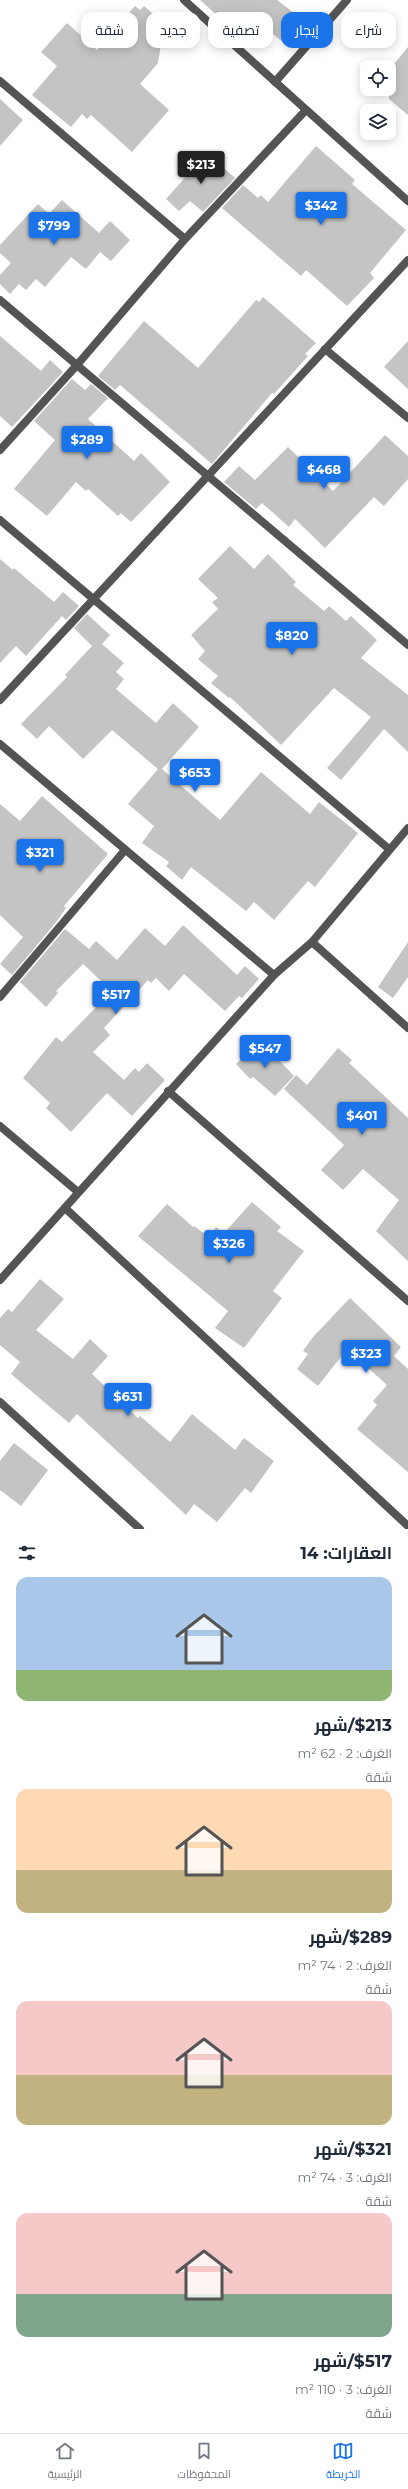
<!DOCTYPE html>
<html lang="ar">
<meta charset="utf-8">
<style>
body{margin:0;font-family:Montserrat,Cairo,sans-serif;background:#f2f2f3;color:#1f2937;direction:rtl;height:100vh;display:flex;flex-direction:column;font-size:15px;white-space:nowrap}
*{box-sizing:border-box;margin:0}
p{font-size:13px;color:#747a83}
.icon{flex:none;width:22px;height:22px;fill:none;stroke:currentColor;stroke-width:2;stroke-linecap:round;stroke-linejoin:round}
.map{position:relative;height:1529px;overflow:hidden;direction:ltr}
.sheet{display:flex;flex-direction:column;background:#fff;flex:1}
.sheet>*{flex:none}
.hud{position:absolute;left:12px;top:12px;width:384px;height:36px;direction:rtl;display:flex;gap:8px}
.fabs{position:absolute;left:360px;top:60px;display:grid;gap:8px}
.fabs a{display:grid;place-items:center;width:36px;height:36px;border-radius:8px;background:#fff;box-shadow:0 2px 10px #0003;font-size:20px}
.price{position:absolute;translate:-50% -34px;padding:0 9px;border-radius:4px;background:#1a73e8;color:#fff;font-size:13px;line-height:26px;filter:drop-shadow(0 1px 2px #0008)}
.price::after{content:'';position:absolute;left:50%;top:24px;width:12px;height:9px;margin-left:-6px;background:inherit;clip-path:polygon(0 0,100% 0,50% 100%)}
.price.selected{background:#222;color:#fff}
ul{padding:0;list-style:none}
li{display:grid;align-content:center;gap:8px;height:212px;padding:0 16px}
li span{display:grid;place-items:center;height:124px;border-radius:12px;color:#555}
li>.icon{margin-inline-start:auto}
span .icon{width:72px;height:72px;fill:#fffc;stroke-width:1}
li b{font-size:17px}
h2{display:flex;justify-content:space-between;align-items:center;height:48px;padding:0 16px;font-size:17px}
.tag{padding:0 14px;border-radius:12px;background:#fff;box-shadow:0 2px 10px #0003;font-size:14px;line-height:36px}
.tag.selected{background:#1a73e8;color:#fff}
.dock{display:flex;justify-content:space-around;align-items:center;height:56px;border-top:1px solid #e0e1e3;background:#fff;font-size:11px;color:#747a83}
.dock a{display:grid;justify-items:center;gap:2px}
.dock .selected{color:#1a73e8}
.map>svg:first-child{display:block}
.building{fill:#c4c4c4}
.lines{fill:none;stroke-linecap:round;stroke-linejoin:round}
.street{stroke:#545454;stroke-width:8}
</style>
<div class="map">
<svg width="408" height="1529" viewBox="0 0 408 1529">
<rect width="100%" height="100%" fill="#fff"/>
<g class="building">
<path d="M200,0H277L303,20L284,43L262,25L247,42Z"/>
<path d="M135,6L140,10L144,6L164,24L158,63L140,84L169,110L132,152L91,115L87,119L82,114L71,127L32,95L57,66L41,52L67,23L97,50Z"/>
<path d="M408,47V115L389,99V70Z"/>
<path d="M0,99L23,120L0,146Z"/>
<path d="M316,146L355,180L352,184L406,230L370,273L374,278L347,306L306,270L301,276L222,208L243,185L258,198L261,195L268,202Z"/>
<path d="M207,153L235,178L203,212L190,201L179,211L166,199Z"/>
<path d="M62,200L99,233L110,221L130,240L111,261L100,252L86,269L71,257L45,287L36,279L26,290L19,284L10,294L0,284V275L11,263L0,253V245L38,204L49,214Z"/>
<path d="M263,297L316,343L305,354L308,356L274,394L272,393L212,464L120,385L115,390L98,376L144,321L198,368L256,300L259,302Z"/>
<path d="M0,336L41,371L50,360L63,372L12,427L0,416Z"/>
<path d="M408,341V389L384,367Z"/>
<path d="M72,379L85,390L91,384L108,398L88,419L134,461L141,453L170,482L131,522L121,513L118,516L88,489L86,491L76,482L47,516L14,489L55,440L34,421Z"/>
<path d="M385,435L408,456V479L384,506L374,497L325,548L295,519L289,527L262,503L256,509L224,482L239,466L255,480L288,447L333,491Z"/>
<path d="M230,546L254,569L268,554L296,582L293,585L324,611L329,606L346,621L351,616L377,640L361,658L408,695V752L384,729L341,780L327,768L371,717L334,688L281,745L230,697L229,698L211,683L218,676L198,659L205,651L191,635L218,609L212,602L218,598L198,579Z"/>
<path d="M0,559L13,570L14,568L54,602L63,592L79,606L66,620L62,616L26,656L16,646L0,663Z"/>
<path d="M87,614L110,635L102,644L124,663L116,672L124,679L116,689L156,723L173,703L199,727L162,769L220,820L261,772L310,814L319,802L358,833L315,887L308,881L274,920L254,902L246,911L191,867L182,880L166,866L169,862L142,843L154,826L128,804L158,769L112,730L83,759L49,726L37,739L21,724L67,677L65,675L92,646L74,628Z"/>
<path d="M42,796L108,854L64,906L66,908L57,921L12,975L0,964L23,937L0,915V804L20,821Z"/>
<path d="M183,925L237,975L245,966L259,979L242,998L239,996L225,1011L184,974L169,991L156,978L151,983L148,980L104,1028L110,1035L93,1052L124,1080L135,1068L139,1072L147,1063L165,1080L132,1116L107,1093L71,1132L46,1108L50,1103L23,1078L56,1037L62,1042L112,991L83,964L56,991L58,993L46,1007L20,982L65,929L89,949L96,941L117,960L145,928L165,946Z"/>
<path d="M408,942V977L393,998L378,987Z"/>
<path d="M261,1041L294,1076L275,1096L253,1077L250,1079L236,1064Z"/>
<path d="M338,1048L352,1060L349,1063L408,1118V1261L376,1231L399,1200L363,1169L343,1190L321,1170L344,1145L284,1089L296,1075L307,1085Z"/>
<path d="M252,1202L281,1227L277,1231L304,1251L273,1291L282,1298L244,1348L215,1328L228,1311L138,1236L167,1204L193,1227L194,1226L209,1237L216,1227L224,1233Z"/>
<path d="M40,1279L64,1299L36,1330L73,1359L90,1339L108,1356L92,1374L138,1418L140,1416L170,1442L192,1414L235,1450L244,1438L274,1461L251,1493L245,1488L217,1522L194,1504L186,1515L77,1414L69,1423L11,1374L20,1362L0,1345V1318L8,1309L12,1312Z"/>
<path d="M350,1298L401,1347L394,1356L408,1369V1472L357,1429L377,1405L373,1401L387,1385L347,1349L318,1386L297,1369L308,1354L303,1351L313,1337Z"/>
<path d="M14,1443L48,1470L21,1506L0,1490V1461Z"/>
</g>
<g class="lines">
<g class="street">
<path d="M184,0L408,201"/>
<path d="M0,81L185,239"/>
<path d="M275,82L347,0"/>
<path d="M0,300L408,645"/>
<path d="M325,349L408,418"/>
<path d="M0,450L77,365L185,239L306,110"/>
<path d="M0,520L389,849"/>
<path d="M0,700L408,260"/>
<path d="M0,744L274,975"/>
<path d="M312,942L408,1028"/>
<path d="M0,997L125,850"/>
<path d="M168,1091L408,1301"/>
<path d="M0,1126L78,1192"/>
<path d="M65,1208L408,1526"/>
<path d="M0,1280L274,975L312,942L408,828"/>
<path d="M0,1402L140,1529"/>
</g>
</g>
</svg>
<div class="fabs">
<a><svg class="icon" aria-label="locate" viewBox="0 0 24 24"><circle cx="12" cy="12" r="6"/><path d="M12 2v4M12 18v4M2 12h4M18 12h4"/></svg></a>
<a><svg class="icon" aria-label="layers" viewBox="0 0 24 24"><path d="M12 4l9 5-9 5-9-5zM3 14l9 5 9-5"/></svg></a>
</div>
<b class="price selected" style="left:201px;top:185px">$213</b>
<b class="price" style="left:321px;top:226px">$342</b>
<b class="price" style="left:54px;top:246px">$799</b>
<b class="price" style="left:87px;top:460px">$289</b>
<b class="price" style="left:324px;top:490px">$468</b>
<b class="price" style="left:292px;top:656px">$820</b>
<b class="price" style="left:195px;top:793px">$653</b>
<b class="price" style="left:40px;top:873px">$321</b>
<b class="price" style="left:116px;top:1015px">$517</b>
<b class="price" style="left:265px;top:1069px">$547</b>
<b class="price" style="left:362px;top:1136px">$401</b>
<b class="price" style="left:229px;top:1264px">$326</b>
<b class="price" style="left:366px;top:1374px">$323</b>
<b class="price" style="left:128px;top:1417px">$631</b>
<div class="hud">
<a class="tag">شراء</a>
<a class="tag selected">إيجار</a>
<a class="tag">تصفية</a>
<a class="tag">جديد</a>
<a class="tag">شقة</a>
</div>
</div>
<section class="sheet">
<h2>العقارات: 14<svg class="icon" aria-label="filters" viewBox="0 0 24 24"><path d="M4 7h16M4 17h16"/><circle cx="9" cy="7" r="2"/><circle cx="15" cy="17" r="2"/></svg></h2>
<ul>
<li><span style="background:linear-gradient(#a9c7e8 75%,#8fb573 0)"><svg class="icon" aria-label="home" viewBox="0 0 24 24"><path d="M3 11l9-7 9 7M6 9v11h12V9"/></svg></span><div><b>$213/شهر</b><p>الغرف: 2 · 62 m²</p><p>شقة</p></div></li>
<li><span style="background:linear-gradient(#ffd9b3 65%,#c2b280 0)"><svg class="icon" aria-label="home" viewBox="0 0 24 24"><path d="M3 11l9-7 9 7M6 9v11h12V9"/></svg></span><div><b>$289/شهر</b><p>الغرف: 2 · 74 m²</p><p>شقة</p></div></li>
<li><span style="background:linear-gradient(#f6c9c9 60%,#c2b280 0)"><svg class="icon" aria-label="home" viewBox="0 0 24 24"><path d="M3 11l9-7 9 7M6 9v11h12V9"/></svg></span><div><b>$321/شهر</b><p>الغرف: 3 · 74 m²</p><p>شقة</p></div></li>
<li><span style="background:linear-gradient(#f6c9c9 65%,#7fa58c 0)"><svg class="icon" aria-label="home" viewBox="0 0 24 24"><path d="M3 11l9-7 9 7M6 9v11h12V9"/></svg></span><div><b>$517/شهر</b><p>الغرف: 3 · 110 m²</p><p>شقة</p></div></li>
</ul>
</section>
<nav class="dock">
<a class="selected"><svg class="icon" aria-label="map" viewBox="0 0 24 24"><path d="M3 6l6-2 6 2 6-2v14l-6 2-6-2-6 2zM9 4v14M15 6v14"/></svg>الخريطة</a>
<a><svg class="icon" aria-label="saved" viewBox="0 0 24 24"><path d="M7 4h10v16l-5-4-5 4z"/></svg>المحفوظات</a>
<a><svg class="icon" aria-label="home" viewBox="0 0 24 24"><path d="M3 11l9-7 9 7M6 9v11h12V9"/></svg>الرئيسية</a>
</nav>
